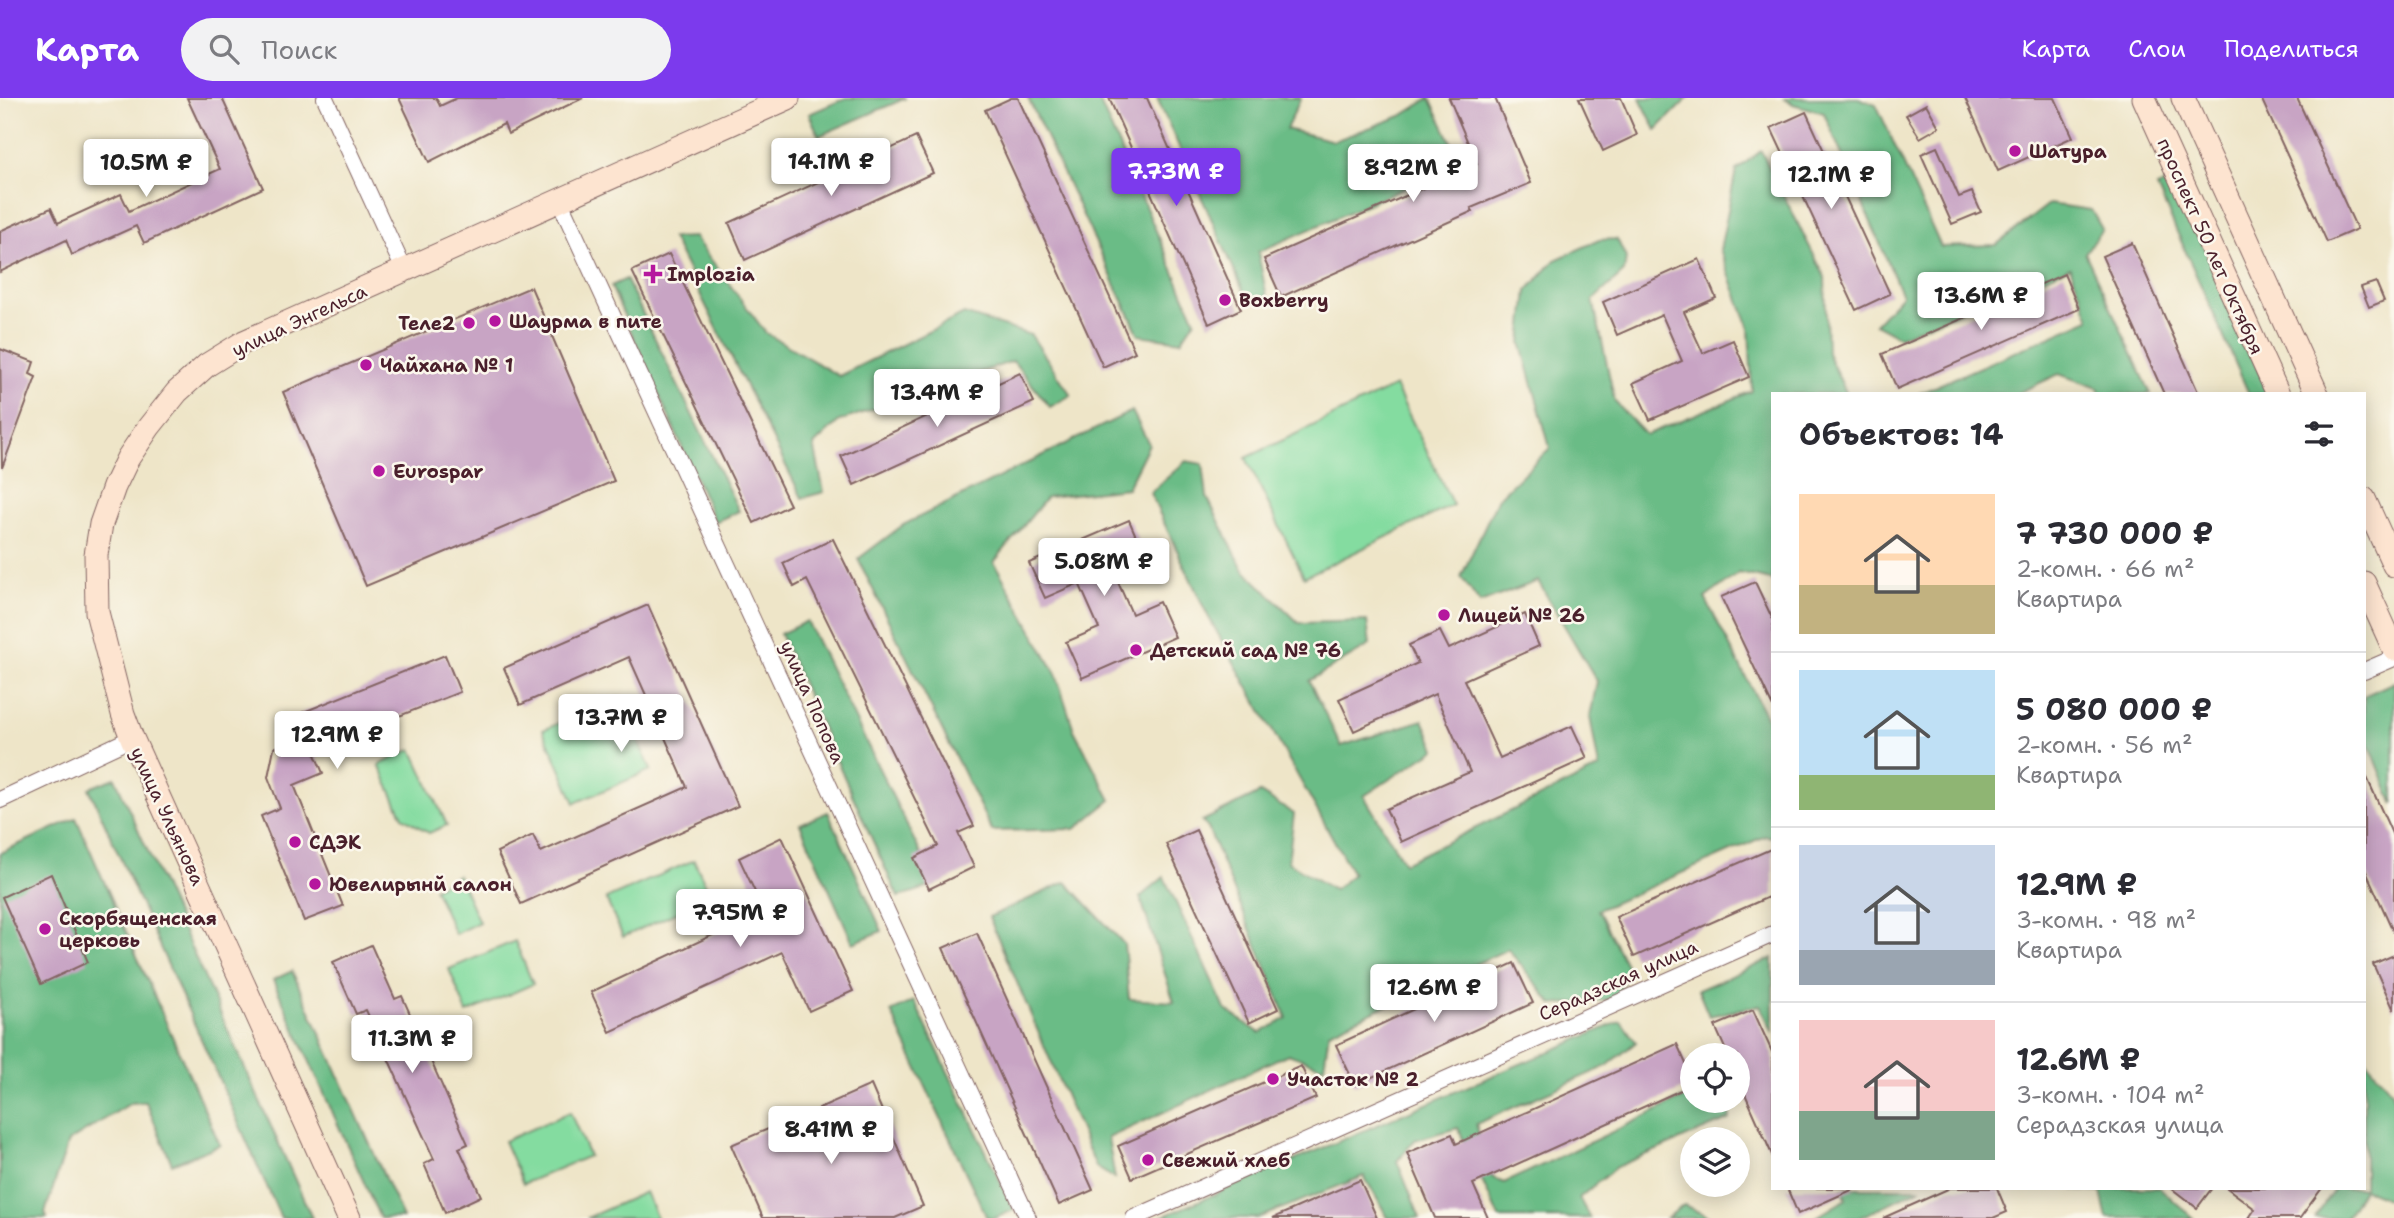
<!DOCTYPE html>
<html lang="ru">
<meta charset="utf-8">
<style>
body{margin:0;font-family:"Shantell Sans",sans-serif;background:#f2f2f3;color:#2b2b33;height:100vh;display:flex;flex-direction:column;font-size:26px;white-space:nowrap}
*{box-sizing:border-box;margin:0}
p{font-size:23px;color:#7c7c81}
.icon{flex:none;width:38px;height:38px;fill:none;stroke:currentColor;stroke-width:2;stroke-linecap:round;stroke-linejoin:round}
.map{position:relative;flex:1;overflow:hidden}
.panel{position:absolute;left:1771px;top:294px;width:595px;height:798px;display:flex;flex-direction:column;background:#fff;border-radius:0px;box-shadow:0 4px 18px #0003}
.panel>*{flex:none}
.fabs{position:absolute;left:1680px;top:945px;display:grid;gap:14px}
.fabs a{display:grid;place-items:center;width:70px;height:70px;border-radius:50%;background:#fff;box-shadow:0 4px 18px #0003;font-size:35px}
.price{position:absolute;translate:-50% -60px;padding:0 16px;border-radius:7px;background:#fff;color:#222;font-size:23px;line-height:46px;filter:drop-shadow(0 2px 4px #0008)}
.price::after{content:'';position:absolute;left:50%;top:42px;width:21px;height:16px;margin-left:-10px;background:inherit;clip-path:polygon(0 0,100% 0,50% 100%)}
.price.selected{background:#7c3aed;color:#fff}
ul{padding:0;list-style:none}
li{display:flex;align-items:center;gap:21px;height:175px;padding:0 28px}
li+li{border-top:2px solid #e1e1e2}
li span{display:grid;place-items:center;flex:none;width:196px;height:140px;border-radius:0px;color:#555}
li>.icon{margin-inline-start:auto}
span .icon{width:84px;height:84px;fill:#fffc;stroke-width:1}
li b{font-size:30px}
h2{display:flex;justify-content:space-between;align-items:center;height:84px;padding:0 28px;font-size:30px}
header{display:flex;align-items:center;gap:42px;box-sizing:border-box;height:98px;padding:0 35px;background:#7c3aed;color:#fff}
header strong{font-size:33px}
nav{display:flex;gap:38px;margin-inline-start:auto;font-size:24px}
.search{width:490px;height:63px;background:#f2f2f3;display:flex;align-items:center;gap:18px;box-sizing:border-box;padding:0 24px;border-radius:38px;color:#7c7c81;font-size:26px}
.map>svg:first-child{display:block}
.green{fill:#84dca0;stroke:#677e66;stroke-width:2}
.forest{fill:#6bbc86;stroke:#5a6e58;stroke-width:2}
.building{fill:#c8a4c4}
.lines{fill:none;stroke-linecap:round;stroke-linejoin:round}
.street-casing{stroke:#836462;stroke-width:18}
.secondary-casing{stroke:#836462;stroke-width:25}
.street{stroke:#fff;stroke-width:16}
.secondary{stroke:#fde4d0;stroke-width:23}
.poi-dot{fill:#b5179e;stroke:#fbf7ec;stroke-width:2.5}
.labels{text-anchor:middle;stroke-width:5;stroke-linejoin:round;paint-order:stroke}
.poi-label{font-size:19px;font-weight:bold;fill:#4a1f2b;stroke:#fbf7ec;text-anchor:start}
.street-label{font-size:19px;fill:#4a1f2b;stroke:#fbf7ec}
</style>
<header>
<strong>Карта</strong>
<div class="search"><svg class="icon" aria-label="search" viewBox="0 0 24 24"><circle cx="10" cy="10" r="6"/><path d="M15 15l6 6"/></svg>Поиск</div>
<nav><a>Карта</a><a>Слои</a><a>Поделиться</a></nav>
</header>
<div class="map">
<svg width="2394" height="1120" viewBox="0 0 2394 1120">
<rect width="100%" height="100%" fill="#fbf7ec"/>
<filter id="ink" filterUnits="userSpaceOnUse"><feTurbulence type="fractalNoise" baseFrequency=".0143" numOctaves="2"/><feDisplacementMap in="SourceGraphic" scale="14" xChannelSelector="R" yChannelSelector="G"/><feConvolveMatrix kernelMatrix="1 2 1 2 8 2 1 2 1" color-interpolation-filters="sRGB"/></filter>
<filter id="wash" filterUnits="userSpaceOnUse"><feTurbulence type="fractalNoise" baseFrequency=".00686" numOctaves="4" result="noise"/><feDisplacementMap in="SourceGraphic" scale="28" xChannelSelector="R" yChannelSelector="G"/><feGaussianBlur stdDeviation="1.57" result="paint"/><feColorMatrix in="noise" values="0 0 0 0 0 0 0 0 0 0 0 0 0 0 0 0 0 1.4 0 .05"/><feComposite in="paint" operator="in"/></filter>
<g filter="url(#wash)">
<rect width="100%" height="100%" fill="#eee5c8"/>
<g class="green">
<path d="M1395,288L1453,407L1304,479L1246,360Z"/>
<path d="M619,599L651,672L575,705L543,632Z"/>
<path d="M412,651L447,727L429,735L403,719L379,667Z"/>
<path d="M694,762L711,799L623,839L606,801Z"/>
<path d="M458,777L479,824L455,836L434,790Z"/>
<path d="M515,843L533,886L467,915L449,871Z"/>
<path d="M570,1014L589,1058L523,1086L504,1043Z"/>
<path d="M645,1094L657,1120H587Z"/>
</g>
<g class="forest">
<path d="M846,0H906L819,38L809,16Z"/>
<path d="M1028,0H1098L1195,222L1181,243L1139,237Z"/>
<path d="M1157,0H1301L1286,31L1334,43L1401,18L1430,0L1456,54L1449,70L1258,154L1267,199L1249,205Z"/>
<path d="M1640,0H1688L1656,32Z"/>
<path d="M1785,0H1858L1876,6L1941,149L1996,147L2049,106L2091,112L2102,131L2085,155L2151,296H2101L2098,290L2059,276L2016,296H1918L2090,221L2070,169L1899,239L1875,226L1902,197L1824,15L1793,6Z"/>
<path d="M1761,53L1825,179L1827,255L1847,296H1773V484L1771,482L1739,475L1705,500L1773,632V739L1765,738L1598,812L1629,873L1615,901L1553,907L1508,851L1329,934L1324,969L1288,956L1108,1040L1115,1081L1096,1069L989,819L1066,784L1124,846L1129,901L1174,904L1140,799L1164,779L1225,911L1260,935L1287,920L1208,730L1202,723L1260,695L1294,716L1288,764L1334,792L1353,776L1208,518L1150,395L1186,363L1203,366L1207,399L1243,471L1299,525L1367,523L1370,547L1309,583L1341,648L1423,622L1436,651L1364,698L1404,765L1599,670L1590,619L1597,583L1538,483L1480,505L1461,479L1498,400L1550,350L1521,244L1527,193L1555,162L1599,142L1617,141L1626,160L1624,174L1593,202L1615,304L1646,337L1752,293L1749,229L1720,152L1736,72Z"/>
<path d="M2175,82L2269,296H2249L2157,89Z"/>
<path d="M694,139L766,235L839,278L964,216L1031,237L1071,297L1050,309L1013,263L839,323L814,347L824,394L802,400L672,140Z"/>
<path d="M626,181L739,413L715,424L611,188Z"/>
<path d="M1132,313L1149,346L1127,390L1047,399L994,464L1056,576L1074,632L1111,702L1075,731L992,733L858,461L903,427Z"/>
<path d="M807,523L936,787L898,799L780,536Z"/>
<path d="M2394,584V707L2367,641H2364V598Z"/>
<path d="M115,680L312,1120H281L89,690Z"/>
<path d="M828,714L882,833L853,845L800,726Z"/>
<path d="M76,720L220,1047L172,1066L146,1004L131,1005L68,1044L45,1115L47,1120H0V755Z"/>
<path d="M1773,860V935L1760,907L1709,918L1698,892Z"/>
<path d="M292,873L403,1120H380L273,882Z"/>
<path d="M914,903L1014,1112L995,1120H987L891,914Z"/>
<path d="M1621,923L1636,944L1607,968L1476,1026L1492,1079L1504,1085L1692,996V1003H1728L1730,1021L1616,1069L1579,1100L1590,1120H1499L1458,1030L1415,1042L1397,1063L1420,1120H1388L1364,1078L1258,1120H1159Z"/>
<path d="M2364,959L2391,993L2394,1001V1104L2363,1091L2346,1120H2315L2335,1090H2364Z"/>
<path d="M1842,1090H1921L1859,1120H1815L1846,1101Z"/>
<path d="M2074,1090H2160L2193,1120H2107L2101,1094L2074,1092Z"/>
<path d="M1684,1107L1711,1120H1667Z"/>
</g>
<g id="blocks">
<g class="building">
<path d="M187,0H222L263,90L144,145L136,128L72,157L66,142L0,174V133L51,110L58,125L121,96L129,113L220,71Z"/>
<path d="M399,0H436L440,8L457,0H583L508,36L504,26L429,64Z"/>
<path d="M1011,0H1018L1135,254L1103,269L985,12Z"/>
<path d="M1109,0H1147L1241,211L1209,226Z"/>
<path d="M1449,0H1495L1531,85L1471,110L1473,113L1281,199L1264,161L1477,66Z"/>
<path d="M1579,0H1621L1637,37L1603,53Z"/>
<path d="M1965,0H2055L2073,39L1998,73Z"/>
<path d="M2261,0H2297L2357,131L2327,144Z"/>
<path d="M1926,6L1939,29L1920,40L1906,17Z"/>
<path d="M1806,14L1890,196L1856,212L1771,30Z"/>
<path d="M916,39L933,75L745,162L729,125Z"/>
<path d="M1937,49L1959,99L1972,94L1981,114L1952,126L1921,56Z"/>
<path d="M2132,145L2199,296H2164L2102,158Z"/>
<path d="M669,156L790,407L754,425L632,173Z"/>
<path d="M1699,161L1716,200L1684,214L1703,255L1733,242L1749,279L1650,322L1633,285L1682,263L1662,217L1617,237L1603,204Z"/>
<path d="M2064,176L2079,211L1897,291L1882,256Z"/>
<path d="M2376,184L2384,203L2369,209L2361,189Z"/>
<path d="M531,189L614,383L366,488L283,294Z"/>
<path d="M0,251L34,264L30,276L36,279L2,370Z"/>
<path d="M1020,275L1034,304L854,387L841,358Z"/>
<path d="M1129,422L1145,459L1113,473L1132,516L1159,504L1175,539L1082,580L1066,544L1099,530L1079,485L1045,500L1029,465Z"/>
<path d="M833,441L974,728L958,735L974,769L929,791L914,760L938,748L807,482L794,489L783,465Z"/>
<path d="M1755,484L1773,522V609L1721,499Z"/>
<path d="M648,507L738,708L521,806L497,754L533,737L541,754L687,689L629,559L520,607L504,570Z"/>
<path d="M1525,516L1539,548L1464,582L1500,660L1572,628L1587,660L1401,744L1386,711L1470,674L1435,596L1354,633L1339,601L1418,565L1409,547L1440,533L1449,551Z"/>
<path d="M445,557L460,594L313,652L323,675L294,687L343,808L304,823L261,718L280,710L268,679L274,650L309,635L301,615Z"/>
<path d="M2364,673L2394,740V835L2364,769Z"/>
<path d="M1196,732L1278,911L1249,925L1166,746Z"/>
<path d="M782,739L853,893L809,913L782,854L610,934L591,894L764,813L739,760Z"/>
<path d="M1773,750V797L1634,859L1616,819Z"/>
<path d="M51,776L88,864L41,886L2,799Z"/>
<path d="M977,835L1093,1092L1059,1107L943,850Z"/>
<path d="M371,847L395,901L402,898L468,1046L459,1050L481,1098L445,1115L424,1066L434,1061L366,912L356,916L333,864Z"/>
<path d="M2394,857V912L2373,866Z"/>
<path d="M1514,865L1533,905L1355,987L1336,947Z"/>
<path d="M1753,912L1773,956V1059L1738,980V957H1728L1715,928Z"/>
<path d="M1677,946L1692,979V987L1473,1086L1488,1120H1435L1407,1055L1452,1036L1456,1046Z"/>
<path d="M1301,968L1316,1000L1132,1080L1118,1048Z"/>
<path d="M871,987L923,1108L895,1120H763L731,1047L782,1025L787,1039L824,1023L819,1010Z"/>
<path d="M1360,1082L1377,1120H1273Z"/>
<path d="M1787,1090H1856L1798,1116Z"/>
<path d="M1950,1090H1997L2007,1114L1993,1120H1883Z"/>
<path d="M2171,1090H2212L2197,1110Z"/>
<path d="M2227,1090H2322L2300,1120H2249L2255,1111Z"/>
</g>
</g>
</g>
<g filter="url(#ink)">
<use href="#blocks" fill-opacity="0" stroke="#836462" stroke-width="2"/>
<g class="lines">
<defs>
<g id="street">
<path d="M325,0L405,174"/>
<path d="M560,104L1028,1120"/>
<path d="M2364,573L2394,560"/>
<path d="M0,702L132,640"/>
<path d="M1134,1120L1773,836"/>
</g>
<g id="secondary">
<path d="M2144,0L2278,296"/>
<path d="M2183,0L2317,296"/>
<path d="M2364,401L2394,467"/>
<path d="M2364,485L2394,551"/>
<path d="M349,1120L132,640L123,616L97,514L96,457L101,426L114,389L128,360L149,329L177,294L207,267L244,244L788,0"/>
</g>
</defs>
<use href="#street" class="street-casing"/>
<use href="#secondary" class="secondary-casing"/>
<use href="#street" class="street"/>
<use href="#secondary" class="secondary"/>
</g>
</g>
<g class="poi-dot">
<circle cx="2015" cy="53" r="7"/>
<path d="M649.5 165.5h7v7h7v7h-7v7h-7v-7h-7v-7h7z"/>
<circle cx="1225" cy="202" r="7"/>
<circle cx="495" cy="223" r="7"/>
<circle cx="469" cy="225" r="7"/>
<circle cx="366" cy="267" r="7"/>
<circle cx="379" cy="373" r="7"/>
<circle cx="1444" cy="517" r="7"/>
<circle cx="1136" cy="552" r="7"/>
<circle cx="295" cy="744" r="7"/>
<circle cx="315" cy="786" r="7"/>
<circle cx="45" cy="831" r="7"/>
<circle cx="1273" cy="981" r="7"/>
<circle cx="1148" cy="1062" r="7"/>
</g>
<g class="labels">
<g class="poi-label">
<text x="2029" y="60">Шатура</text>
<text x="667" y="183">Implozia</text>
<text x="1239" y="209">Boxberry</text>
<text x="509" y="230">Шаурма в пите</text>
<text x="455" y="232" text-anchor="end">Теле2</text>
<text x="380" y="274">Чайхана № 1</text>
<text x="393" y="380">Eurospar</text>
<text x="1458" y="524">Лицей № 26</text>
<text x="1150" y="559">Детский сад № 76</text>
<text x="309" y="751">СДЭК</text>
<text x="329" y="793">Ювелирынй салон</text>
<text x="59" y="827">Скорбященская<tspan x="59" dy="22">церковь</tspan></text>
<text x="1287" y="988">Участок № 2</text>
<text x="1162" y="1069">Свежий хлеб</text>
</g>
<g class="street-label">
<text transform="translate(2211 148) rotate(66)" y="7">проспект 50 лет Октября</text>
<text transform="translate(299 222) rotate(-25)" y="7">улица Энгельса</text>
<text transform="translate(813 604) rotate(66)" y="7">улица Попова</text>
<text transform="translate(168 718) rotate(65)" y="7">улица Ульянова</text>
<text transform="translate(1618 882) rotate(-24)" y="7">Серадзская улица</text>
</g>
</g>
</svg>
<div class="fabs">
<a><svg class="icon" aria-label="locate" viewBox="0 0 24 24"><circle cx="12" cy="12" r="6"/><path d="M12 2v4M12 18v4M2 12h4M18 12h4"/></svg></a>
<a><svg class="icon" aria-label="layers" viewBox="0 0 24 24"><path d="M12 4l9 5-9 5-9-5zM3 14l9 5 9-5"/></svg></a>
</div>
<b class="price" style="left:831px;top:100px">14.1M ₽</b>
<b class="price" style="left:146px;top:101px">10.5M ₽</b>
<b class="price" style="left:1413px;top:106px">8.92M ₽</b>
<b class="price selected" style="left:1176px;top:110px">7.73M ₽</b>
<b class="price" style="left:1831px;top:113px">12.1M ₽</b>
<b class="price" style="left:1981px;top:234px">13.6M ₽</b>
<b class="price" style="left:937px;top:331px">13.4M ₽</b>
<b class="price" style="left:1104px;top:500px">5.08M ₽</b>
<b class="price" style="left:621px;top:656px">13.7M ₽</b>
<b class="price" style="left:337px;top:673px">12.9M ₽</b>
<b class="price" style="left:740px;top:851px">7.95M ₽</b>
<b class="price" style="left:1434px;top:926px">12.6M ₽</b>
<b class="price" style="left:412px;top:977px">11.3M ₽</b>
<b class="price" style="left:831px;top:1068px">8.41M ₽</b>
<section class="panel">
<h2>Объектов: 14<svg class="icon" aria-label="filters" viewBox="0 0 24 24"><path d="M4 7h16M4 17h16"/><circle cx="9" cy="7" r="2"/><circle cx="15" cy="17" r="2"/></svg></h2>
<ul>
<li><span style="background:linear-gradient(#ffd9b3 65%,#c2b280 0)"><svg class="icon" aria-label="home" viewBox="0 0 24 24"><path d="M3 11l9-7 9 7M6 9v11h12V9"/></svg></span><div><b>7 730 000 ₽</b><p>2-комн. · 66 m²</p><p>Квартира</p></div></li>
<li><span style="background:linear-gradient(#bfe0f5 75%,#8fb573 0)"><svg class="icon" aria-label="home" viewBox="0 0 24 24"><path d="M3 11l9-7 9 7M6 9v11h12V9"/></svg></span><div><b>5 080 000 ₽</b><p>2-комн. · 56 m²</p><p>Квартира</p></div></li>
<li><span style="background:linear-gradient(#c9d6e8 75%,#9aa5b1 0)"><svg class="icon" aria-label="home" viewBox="0 0 24 24"><path d="M3 11l9-7 9 7M6 9v11h12V9"/></svg></span><div><b>12.9M ₽</b><p>3-комн. · 98 m²</p><p>Квартира</p></div></li>
<li><span style="background:linear-gradient(#f6c9c9 65%,#7fa58c 0)"><svg class="icon" aria-label="home" viewBox="0 0 24 24"><path d="M3 11l9-7 9 7M6 9v11h12V9"/></svg></span><div><b>12.6M ₽</b><p>3-комн. · 104 m²</p><p>Серадзская улица</p></div></li>
</ul>
</section>
</div>
